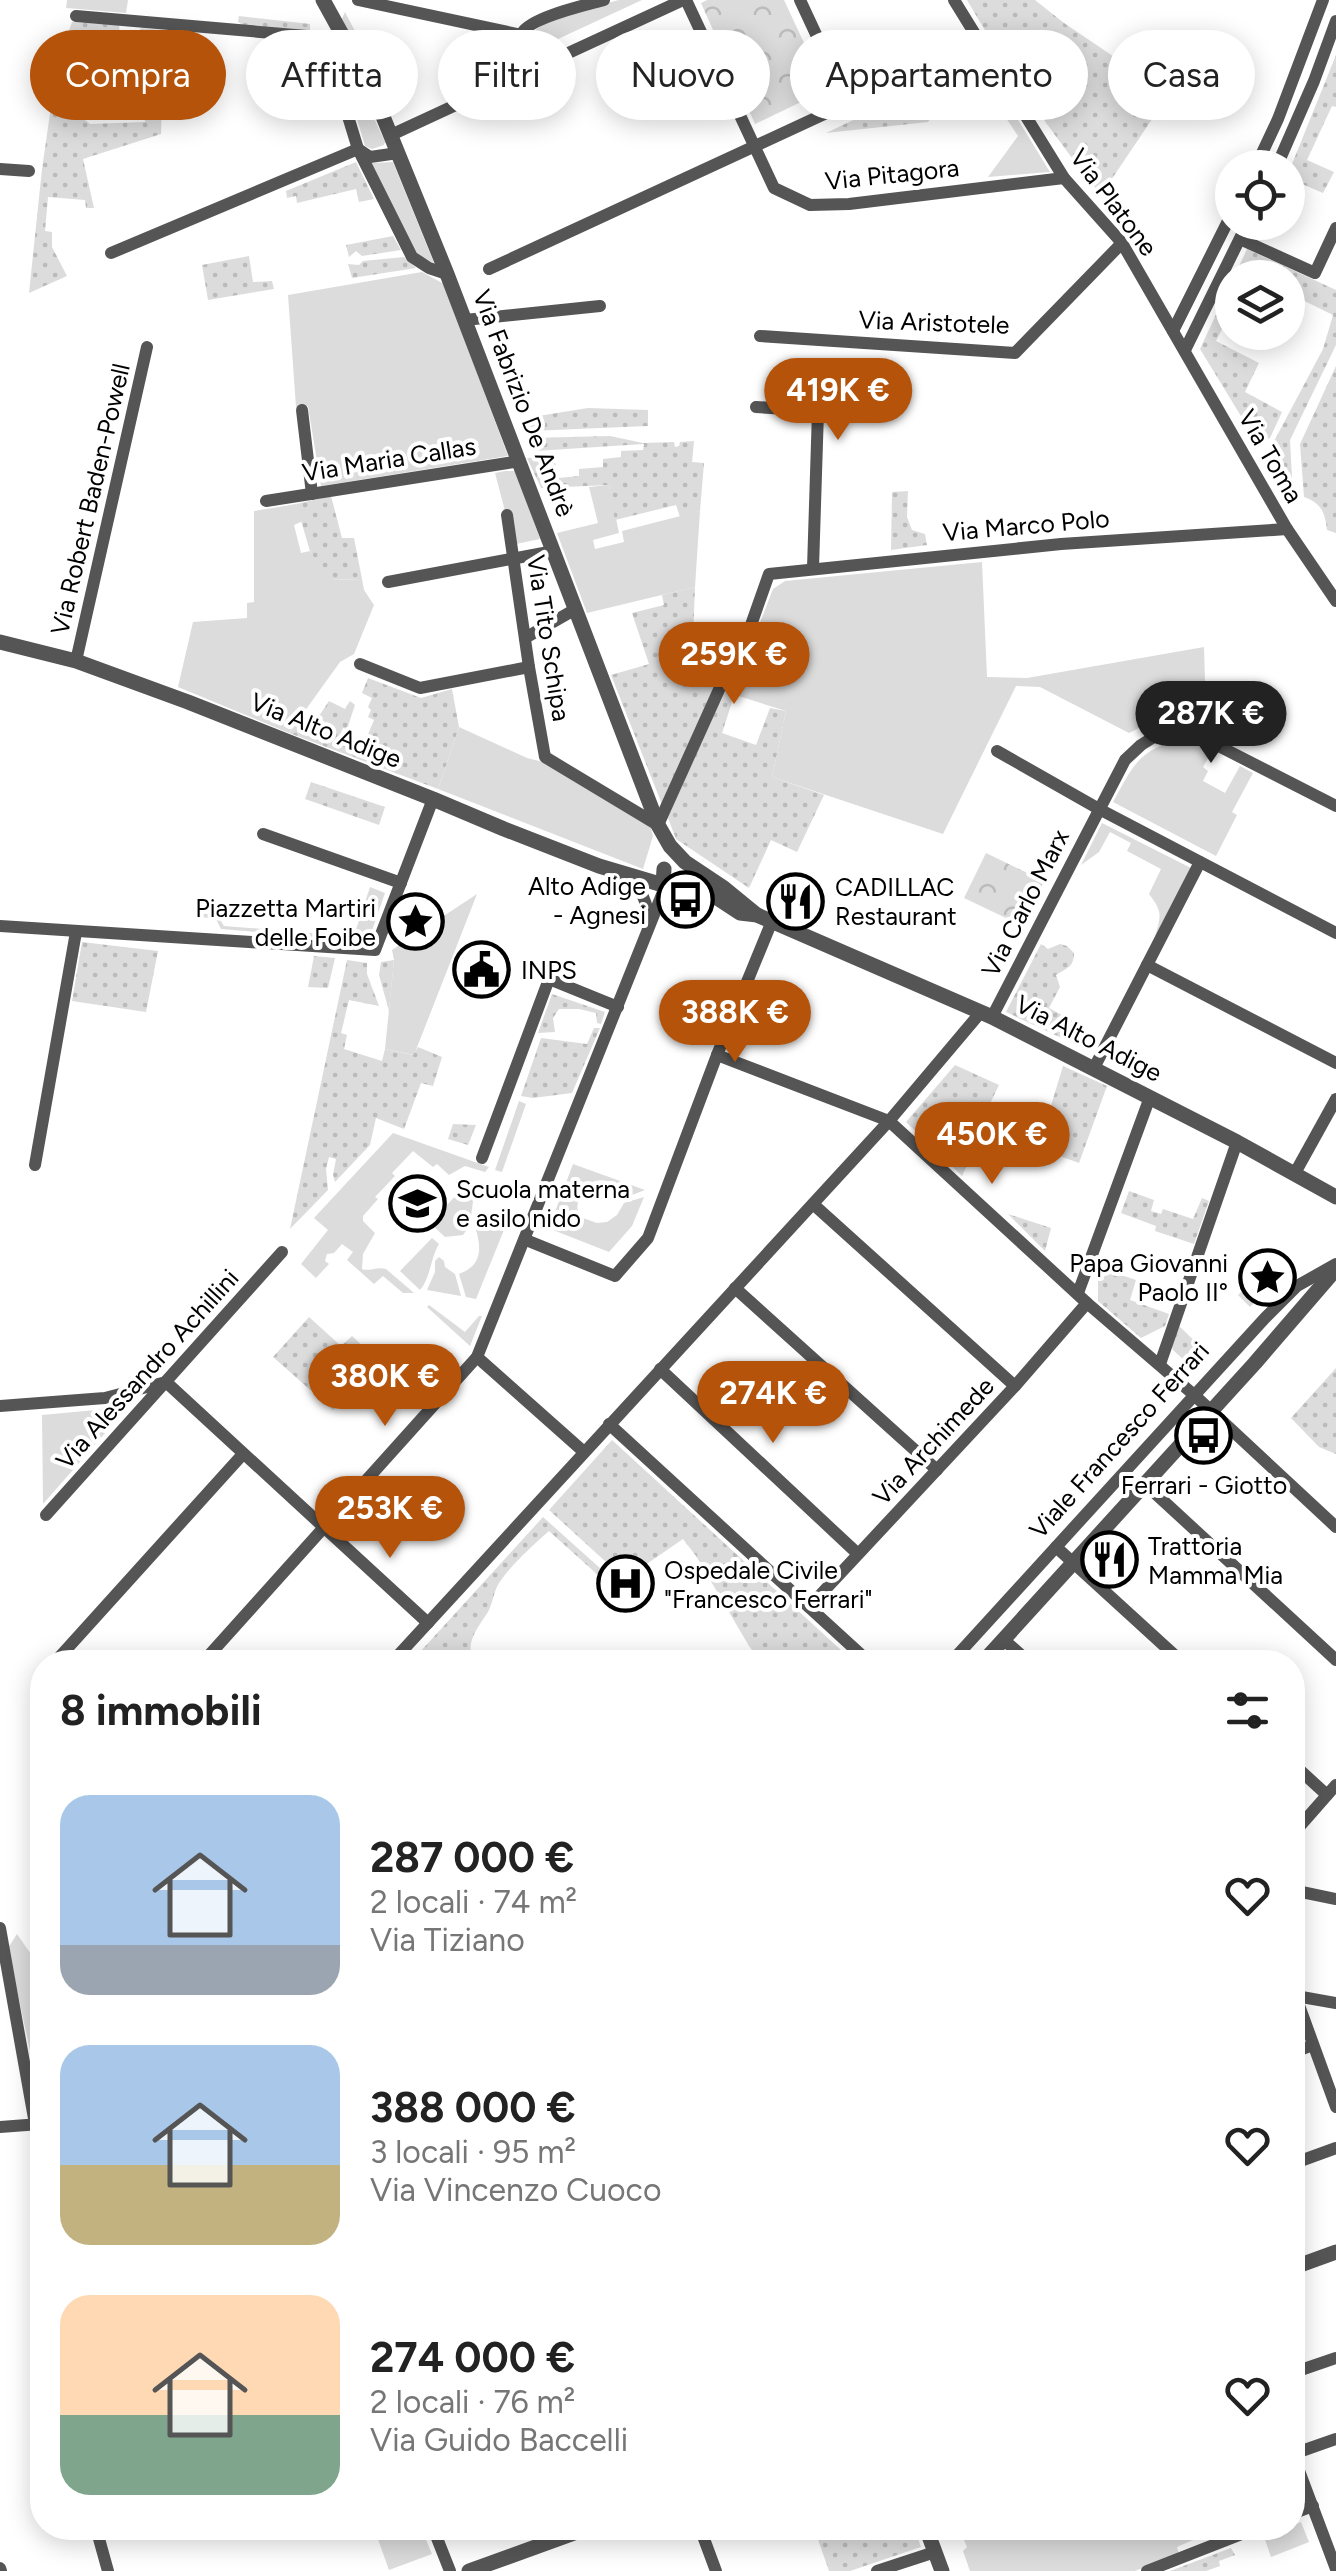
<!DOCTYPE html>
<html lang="it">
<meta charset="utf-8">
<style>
body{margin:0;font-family:Figtree,sans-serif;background:#f6f6f6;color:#222;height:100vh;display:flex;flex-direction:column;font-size:38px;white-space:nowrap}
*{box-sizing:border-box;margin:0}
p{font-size:32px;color:#767676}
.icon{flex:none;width:55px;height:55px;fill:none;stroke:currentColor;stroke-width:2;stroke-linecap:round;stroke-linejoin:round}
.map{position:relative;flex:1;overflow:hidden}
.panel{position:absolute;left:30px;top:1650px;width:1275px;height:890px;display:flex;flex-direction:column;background:#fff;border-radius:40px;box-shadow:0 5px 25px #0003}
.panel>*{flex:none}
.top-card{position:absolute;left:30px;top:30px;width:1278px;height:90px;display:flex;gap:20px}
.fabs{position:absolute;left:1215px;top:150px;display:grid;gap:20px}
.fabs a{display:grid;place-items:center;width:90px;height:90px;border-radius:50%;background:#fff;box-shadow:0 5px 25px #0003;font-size:50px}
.price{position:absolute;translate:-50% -85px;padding:0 22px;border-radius:35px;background:#b45309;color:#fff;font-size:32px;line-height:65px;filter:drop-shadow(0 2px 5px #0008)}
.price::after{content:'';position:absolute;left:50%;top:60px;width:30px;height:22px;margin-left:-15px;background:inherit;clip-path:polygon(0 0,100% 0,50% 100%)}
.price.current{background:#222;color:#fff}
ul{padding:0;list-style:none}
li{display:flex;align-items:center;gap:30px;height:250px;padding:0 30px}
li span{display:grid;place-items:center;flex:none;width:280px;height:200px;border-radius:30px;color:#555}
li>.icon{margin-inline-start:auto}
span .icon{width:120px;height:120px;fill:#fffc;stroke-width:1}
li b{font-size:42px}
h2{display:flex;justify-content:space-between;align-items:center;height:120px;padding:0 30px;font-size:42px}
.chip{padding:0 35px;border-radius:45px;background:#fff;box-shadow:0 5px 25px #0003;font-size:35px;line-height:90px}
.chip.current{background:#b45309;color:#fff}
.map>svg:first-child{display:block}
.grass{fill:#dcdcdc}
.park{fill:url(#park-crowns)}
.garden{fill:url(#garden-dots)}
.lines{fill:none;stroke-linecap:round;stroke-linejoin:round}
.minor{stroke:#555;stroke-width:12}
.tertiary{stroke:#555;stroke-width:15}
.labels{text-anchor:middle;stroke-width:8;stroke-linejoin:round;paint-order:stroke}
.street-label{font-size:25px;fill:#000;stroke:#fff}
.poi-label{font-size:25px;fill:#000;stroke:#fff;text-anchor:start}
</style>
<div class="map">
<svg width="1336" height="2571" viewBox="0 0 1336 2571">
<defs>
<pattern id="park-crowns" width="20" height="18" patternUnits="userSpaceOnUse" patternTransform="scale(2.5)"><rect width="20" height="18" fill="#dcdcdc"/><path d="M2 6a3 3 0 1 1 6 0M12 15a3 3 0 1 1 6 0" fill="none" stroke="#bbb"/></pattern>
<pattern id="garden-dots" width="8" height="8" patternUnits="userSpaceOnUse" patternTransform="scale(2.5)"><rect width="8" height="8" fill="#dcdcdc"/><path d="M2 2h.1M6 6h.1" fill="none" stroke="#bbb" stroke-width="1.8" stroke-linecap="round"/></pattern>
</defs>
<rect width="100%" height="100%" fill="#fff"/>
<g class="grass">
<path d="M67,0H128L126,13L66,8Z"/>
<path d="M619,0H642L530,52L528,38C541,17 594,7 619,0Z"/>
<path d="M345,12L391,100L386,102L342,19Z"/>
<path d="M358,84L385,142L384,145L372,149L365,146L348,88Z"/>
<path d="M1012,110L1050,172L988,177L1018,136L1006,118Z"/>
<path d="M393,162L434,263L416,254L371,163Z"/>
<path d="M422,272L444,284L508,456L321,486L308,406L296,407L288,295Z"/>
<path d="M505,471H516L540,539L516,544L512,512L505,511L495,473Z"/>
<path d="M609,485L619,533L593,540L595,549L624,542L622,531L700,511L695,587L587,613L557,533L598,523L589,487Z"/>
<path d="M296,504L303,521L294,525L301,553L310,551L330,580L362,579L364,590L374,605L354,654L340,662L289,733L178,687L193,622L247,618V603L254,602V511Z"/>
<path d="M982,562L987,677L1027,678L1204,647L1206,716L1155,720L1129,733L1040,687L1016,686L943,834L772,777L786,711L723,691L744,664L773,589L785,581Z"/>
<path d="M459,727L527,758L543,762L650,825L653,836L643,869L438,789Z"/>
<path d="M1175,741L1188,742L1212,751L1203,767L1208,771L1203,781L1225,793L1240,766L1253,773L1232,812L1237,815L1216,856L1113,802C1131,770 1137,751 1175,741Z"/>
<path d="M1102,823L1191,868L1155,937C1161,916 1163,912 1149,894L1161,869L1127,851L1131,843L1110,832L1099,852L1081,865Z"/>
<path d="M370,887L385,893L369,939L367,941L353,939Z"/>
<path d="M477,894L414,1055L385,1049L394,960L392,950Z"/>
<path d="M201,913L217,915L224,926L338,935V939L221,929L216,919L201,917Z"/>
<path d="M519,1101L526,1104L502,1172L495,1170Z"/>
<path d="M393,1133L489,1167L485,1172L465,1166L449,1175L437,1164L433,1167L413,1151L392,1173L395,1176L375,1197L378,1199L363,1216V1221L375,1233L363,1254L362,1269C370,1272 377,1266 386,1269L414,1293H403L383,1276L374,1284L347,1260L353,1252L342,1244L334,1253L327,1254L325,1261L329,1264L316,1278L301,1264L328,1230L314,1218Z"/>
<path d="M573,1164L645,1190L627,1197C609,1167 573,1180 578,1214L550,1225Z"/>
<path d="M462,1189L473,1201L470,1225L463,1235L445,1237L430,1223Z"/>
<path d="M644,1197L632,1226L609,1252L553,1230L583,1218L597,1223L607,1222L617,1215L624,1203Z"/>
<path d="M500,1217L508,1220L476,1299L466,1297L459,1274C481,1266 482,1250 476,1230C484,1224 492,1223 500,1217Z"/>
<path d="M432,1238L439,1244C430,1259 431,1277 420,1290L400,1271Z"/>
<path d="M439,1257L444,1261L445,1267L455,1274L461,1296L427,1290L435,1272V1261Z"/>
<path d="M1254,1279L1266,1291L1250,1307L1238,1295Z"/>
<path d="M429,1305L465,1332L479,1316H482L470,1346L427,1307Z"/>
<path d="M128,1407L43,1504L42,1415Z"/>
<path d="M17,1934L42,1970V2092L40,2097L8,1948Z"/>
<path d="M1301,2522L1309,2542L1271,2557L1264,2537Z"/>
<path d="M384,2528H421L432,2554L389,2570L375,2531Z"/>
<path d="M959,2528H1220L1177,2547L1179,2554L1135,2571H970L963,2551L967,2547Z"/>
</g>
<g class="park">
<path d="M707,0H784L826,90L755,124L701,3Z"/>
<path d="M986,853L1044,881L1023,926L964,898Z"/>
</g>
<g class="garden">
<path d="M967,0H1035L1064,23L1169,94L1101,195C1051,133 1007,69 967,0Z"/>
<path d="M239,16L310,24V32L243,25L238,22Z"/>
<path d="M72,22L119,25L123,62L86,77L85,120L90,124L145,122L144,62L136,58V35L141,28L164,30L161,134L83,159L94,208H86L85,200L48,197L45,231L52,232V247L67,276L29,293L42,169L57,65Z"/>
<path d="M1336,55V107L1332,106L1307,160L1334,172L1323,193L1295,181L1288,195V174Z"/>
<path d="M973,63L928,122L826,133Z"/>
<path d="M100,83H110L109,114L99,113L94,109V86Z"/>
<path d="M356,162L374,199L359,202L356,189L297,203L296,196L287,198L286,191Z"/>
<path d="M393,236L401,250L362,256L356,251L349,257L346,245Z"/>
<path d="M1247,249L1336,290V345L1290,440L1293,495L1289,498L1270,466L1264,460L1323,349L1333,315L1288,293V278L1234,277Z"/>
<path d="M249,256L253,282L272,281L274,289L208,300L202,265Z"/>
<path d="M404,257L416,268L352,278L348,264L359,265L363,261Z"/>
<path d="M1232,280V309L1216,341L1259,363L1245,392L1282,412L1270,438L1258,444L1200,349Z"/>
<path d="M1336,366V533L1327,530C1325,512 1321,503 1304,497L1300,444Z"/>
<path d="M588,408L648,410V426L530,431L526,418Z"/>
<path d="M610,436L643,443L674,442L675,447L679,446L680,442L694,441L692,462L704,463L700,511L680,517L676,505L615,520L609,485L541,488L527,458L554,456L558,478L579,476V469L603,467V459L621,457V451L643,450L644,444L535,451L530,438Z"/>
<path d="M908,491L907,517L912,530L925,534L927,545L891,550L892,492Z"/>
<path d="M331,496L342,538H354L362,579L329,580L310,551L296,504Z"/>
<path d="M695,587L692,664L721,671L663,807L611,675L649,664L632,613L664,605L662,595Z"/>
<path d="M368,678L421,698L452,689L459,727L438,789L289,733L298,722L311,728L329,701L345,709L350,701L355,705L347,729L343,728L339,737L363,746L374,720L368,717L371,710L368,707L372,698L362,693Z"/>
<path d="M723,691L734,696L722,733L756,745L770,708L786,711L772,777L824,795L797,852L771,840L749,888L676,839L668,818Z"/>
<path d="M311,782L385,807L379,825L305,799Z"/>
<path d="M82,942L158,951L146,1012L72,1001Z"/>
<path d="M1041,944L1048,949L1060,944L1067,946L1074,953C1074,968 1066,968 1056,975L1060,987L1049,1008L1075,1022L1066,1040L1006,1012Z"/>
<path d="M314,956L335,958L328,988L308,987Z"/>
<path d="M347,960L367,963V974L379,1006L349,1000L341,1033L347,1035L344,1049L382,1061L385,1049L413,1055L418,1047L442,1057L433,1086L421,1083L404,1129L376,1118L370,1145L335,1182L333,1175L336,1159L329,1157L326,1169L328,1190L290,1229Z"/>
<path d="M394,960L389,1011L379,975L381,962Z"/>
<path d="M552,994L605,1012L601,1024L597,1023L596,1013L579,1009H559L553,1018L555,1032L538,1033Z"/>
<path d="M594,1028H600L572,1093L533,1098L521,1096L541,1038L587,1044Z"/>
<path d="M955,1065L999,1085L968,1149L973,1153L962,1176L906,1122Z"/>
<path d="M1063,1066L1107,1086L1079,1163L1038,1148Z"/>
<path d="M453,1124L476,1125L468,1145L448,1139Z"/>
<path d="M1129,1191L1154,1200L1151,1211L1161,1214L1163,1209L1193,1219L1202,1198L1209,1201L1194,1244L1155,1231L1156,1226L1121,1213Z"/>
<path d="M1008,1214L1051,1228L1045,1251Z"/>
<path d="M1101,1268L1136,1280L1130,1300L1169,1314L1165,1326L1141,1338L1098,1301V1278Z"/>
<path d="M309,1317L341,1346L352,1336L378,1360L333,1410L273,1357Z"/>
<path d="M1178,1325L1209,1355L1194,1369L1173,1350L1171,1345Z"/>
<path d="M1336,1368V1454L1319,1447L1291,1418Z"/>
<path d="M612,1440L854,1662H765L758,1658L749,1646L696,1556L683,1539L632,1574L617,1572L549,1510Z"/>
<path d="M543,1517L611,1578L614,1584L611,1588L606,1589L599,1576L549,1531C531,1547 512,1564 499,1583C493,1593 493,1603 488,1612C477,1629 465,1642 473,1662H432L420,1652Z"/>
<path d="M814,2528H914L921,2547L850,2571H829Z"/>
<path d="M1231,2548L1235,2555L1219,2561L1220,2566L1206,2571H1170Z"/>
</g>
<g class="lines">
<g class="minor">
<path d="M358,0L522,35"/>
<path d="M686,0L774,188L810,205L849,204L1064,178"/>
<path d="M800,0L848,103"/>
<path d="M954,0L1064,178L1122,243L1287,529L1336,601"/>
<path d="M76,16L330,38"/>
<path d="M324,38L358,149L412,257L429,268L447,274"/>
<path d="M526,72C523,61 516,44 522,33C531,17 586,5 604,0"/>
<path d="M391,135L683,0"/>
<path d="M1255,168L1278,119L1323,0"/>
<path d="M1276,168L1314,81L1336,21"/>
<path d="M0,169L29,171"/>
<path d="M1240,239L1315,273L1336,228"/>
<path d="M111,253L358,149L370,157L398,153"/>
<path d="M489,269L848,103L978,38"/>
<path d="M465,320L600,306"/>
<path d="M1173,331L1232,213"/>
<path d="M760,336L1015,353L1122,243"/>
<path d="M1185,350L1248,222"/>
<path d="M756,407L818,411L813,568"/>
<path d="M302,410L312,494"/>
<path d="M266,501L520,461"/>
<path d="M507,515L529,667L545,757L658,825L722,683L740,656L769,574L1061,544L1287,529"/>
<path d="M388,582L554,551"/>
<path d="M525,638L574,610"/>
<path d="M76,661L147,347"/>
<path d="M360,664L420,688L529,667"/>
<path d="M997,751L1099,809L1336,933"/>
<path d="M263,834L401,883"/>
<path d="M630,876C641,891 648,902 649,922"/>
<path d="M0,926L375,950L433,799"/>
<path d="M1147,965L1336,1063"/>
<path d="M992,1017L1125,760L1141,745L1157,735L1177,734L1203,738L1336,806"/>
<path d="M717,1055L889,1121L1087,1303L1193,1394L1336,1527"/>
<path d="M1094,1068L1200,862"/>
<path d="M482,1158L549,979L618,1007"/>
<path d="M35,1165L76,932"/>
<path d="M1295,1173L1336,1099"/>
<path d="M813,1204L1015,1386"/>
<path d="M526,1240L615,1276L648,1238L717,1055L772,921"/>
<path d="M735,1288L937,1470"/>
<path d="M1078,1293L1150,1097"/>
<path d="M477,1357L584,1452"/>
<path d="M1160,1364L1237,1142"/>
<path d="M660,1369L858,1554"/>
<path d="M0,1406L105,1398L166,1382L428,1623"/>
<path d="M609,1424L869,1662"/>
<path d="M1145,1484L1336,1660"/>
<path d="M46,1515L282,1252"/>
<path d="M1056,1547L1182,1662"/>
<path d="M809,1607L1015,1386L1087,1303"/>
<path d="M1004,1640L1029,1662"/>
<path d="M55,1662L243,1454"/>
<path d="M203,1662L477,1357L665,887"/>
<path d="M392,1662L889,1121L981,1012"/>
<path d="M951,1662L1265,1318L1297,1286L1336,1264"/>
<path d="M1292,1763L1327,1795"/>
<path d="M1292,1835L1336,1785"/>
<path d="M1292,1890L1336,1899"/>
<path d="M0,1928L35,2124"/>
<path d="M1292,1986L1336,2107"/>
<path d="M1296,1996L1336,2003"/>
<path d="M1292,2053L1313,2045"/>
<path d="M0,2127L40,2124"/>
<path d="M1292,2164L1336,2148"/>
<path d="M1292,2373L1336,2358"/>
<path d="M1292,2452L1336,2569"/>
<path d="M1293,2454L1336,2439"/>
<path d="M1292,2514L1313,2506"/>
<path d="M96,2528L108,2571"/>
<path d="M433,2528L450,2571"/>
<path d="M700,2528L716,2571"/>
<path d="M0,2568L1,2571"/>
<path d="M877,2571L935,2552"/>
<path d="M1147,2571L1257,2528"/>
</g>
<g class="tertiary">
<path d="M323,0L371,87L447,274L658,825L670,846L685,862L724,888L757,915"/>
<path d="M0,642L76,661L188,702L433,799L504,829L599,866L663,885"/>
<path d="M664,869L663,885C671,897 684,898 693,886"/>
<path d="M689,891L702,890L708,892L740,913L757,915L992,1017L1237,1142L1336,1197"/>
<path d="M983,1662L1255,1363L1336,1269"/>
<path d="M1292,2268L1336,2252"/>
<path d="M926,2528L942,2571"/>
<path d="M469,2571L588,2528"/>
</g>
</g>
<defs>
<symbol id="bus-ring" viewBox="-11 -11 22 22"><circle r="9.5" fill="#fff" stroke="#000" stroke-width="1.5"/><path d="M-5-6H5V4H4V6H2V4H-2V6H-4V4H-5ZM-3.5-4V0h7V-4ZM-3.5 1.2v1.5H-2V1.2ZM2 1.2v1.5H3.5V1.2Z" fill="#000"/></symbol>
<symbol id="restaurant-ring" viewBox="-11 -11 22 22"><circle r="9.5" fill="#fff" stroke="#000" stroke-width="1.5"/><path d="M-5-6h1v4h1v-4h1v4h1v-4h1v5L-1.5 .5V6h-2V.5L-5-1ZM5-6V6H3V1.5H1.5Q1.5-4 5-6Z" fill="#000"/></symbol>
<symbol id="sight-ring" viewBox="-11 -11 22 22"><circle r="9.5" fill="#fff" stroke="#000" stroke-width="1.5"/><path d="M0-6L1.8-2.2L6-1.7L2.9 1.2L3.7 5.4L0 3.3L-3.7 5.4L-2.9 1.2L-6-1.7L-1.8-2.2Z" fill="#000"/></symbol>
<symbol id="civic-ring" viewBox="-11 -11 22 22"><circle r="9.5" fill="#fff" stroke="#000" stroke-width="1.5"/><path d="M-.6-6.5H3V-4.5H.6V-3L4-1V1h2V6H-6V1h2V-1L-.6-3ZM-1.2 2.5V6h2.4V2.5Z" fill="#000"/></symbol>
<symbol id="school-ring" viewBox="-11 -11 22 22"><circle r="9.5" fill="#fff" stroke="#000" stroke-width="1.5"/><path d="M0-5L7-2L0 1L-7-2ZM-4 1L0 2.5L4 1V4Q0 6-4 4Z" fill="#000"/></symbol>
<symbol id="hospital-ring" viewBox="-11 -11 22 22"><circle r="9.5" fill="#fff" stroke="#000" stroke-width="1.5"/><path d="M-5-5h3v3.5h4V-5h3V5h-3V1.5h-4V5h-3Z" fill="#000"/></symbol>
</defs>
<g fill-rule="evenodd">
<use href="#bus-ring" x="654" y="868" width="63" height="63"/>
<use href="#restaurant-ring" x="764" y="870" width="63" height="63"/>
<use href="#sight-ring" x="384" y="890" width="63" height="63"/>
<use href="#civic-ring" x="450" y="938" width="63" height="63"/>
<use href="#school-ring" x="386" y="1172" width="63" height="63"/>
<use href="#sight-ring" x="1236" y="1246" width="63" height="63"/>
<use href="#bus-ring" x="1172" y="1404" width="63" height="63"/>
<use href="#restaurant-ring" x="1078" y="1528" width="63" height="63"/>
<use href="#hospital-ring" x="594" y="1552" width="63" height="63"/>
</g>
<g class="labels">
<g class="street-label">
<text transform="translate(892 174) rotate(-6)" y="9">Via Pitagora</text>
<text transform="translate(1114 202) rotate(53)" y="9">Via Platone</text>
<text transform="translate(934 322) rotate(2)" y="9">Via Aristotele</text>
<text transform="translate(524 403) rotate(69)" y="9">Via Fabrizio De Andrè</text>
<text transform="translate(1271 456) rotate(60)" y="9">Via Toma</text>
<text transform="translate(389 459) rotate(-9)" y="9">Via Maria Callas</text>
<text transform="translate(90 499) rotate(-77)" y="9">Via Robert Baden-Powell</text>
<text transform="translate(1026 525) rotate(-5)" y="9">Via Marco Polo</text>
<text transform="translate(549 638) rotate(81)" y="9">Via Tito Schipa</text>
<text transform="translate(326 730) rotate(22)" y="9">Via Alto Adige</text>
<text transform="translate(1025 903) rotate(-63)" y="9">Via Carlo Marx</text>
<text transform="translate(1089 1038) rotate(27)" y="9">Via Alto Adige</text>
<text transform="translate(147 1369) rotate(-48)" y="9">Via Alessandro Achillini</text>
<text transform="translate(1119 1440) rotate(-48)" y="9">Viale Francesco Ferrari</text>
<text transform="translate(933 1441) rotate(-47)" y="9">Via Archimede</text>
</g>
<g class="poi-label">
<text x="646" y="895" text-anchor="end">Alto Adige<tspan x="646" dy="29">- Agnesi</tspan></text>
<text x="835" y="896">CADILLAC<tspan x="835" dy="29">Restaurant</tspan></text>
<text x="376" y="917" text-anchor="end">Piazzetta Martiri<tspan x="376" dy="29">delle Foibe</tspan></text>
<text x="521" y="979">INPS</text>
<text x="456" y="1198">Scuola materna<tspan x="456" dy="29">e asilo nido</tspan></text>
<text x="1228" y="1272" text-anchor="end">Papa Giovanni<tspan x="1228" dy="29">Paolo II°</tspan></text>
<text x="1204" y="1494" text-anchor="middle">Ferrari - Giotto</text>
<text x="1148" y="1555">Trattoria<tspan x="1148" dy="29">Mamma Mia</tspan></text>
<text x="664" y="1579">Ospedale Civile<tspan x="664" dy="29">"Francesco Ferrari"</tspan></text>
</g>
</g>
</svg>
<div class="fabs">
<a><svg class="icon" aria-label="locate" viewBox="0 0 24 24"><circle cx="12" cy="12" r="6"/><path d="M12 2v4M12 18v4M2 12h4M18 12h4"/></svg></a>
<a><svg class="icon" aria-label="layers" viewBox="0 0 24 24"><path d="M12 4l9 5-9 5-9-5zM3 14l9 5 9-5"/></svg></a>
</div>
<b class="price" style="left:838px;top:443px">419K €</b>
<b class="price" style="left:734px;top:707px">259K €</b>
<b class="price current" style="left:1211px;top:766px">287K €</b>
<b class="price" style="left:735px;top:1065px">388K €</b>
<b class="price" style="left:992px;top:1187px">450K €</b>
<b class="price" style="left:385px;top:1429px">380K €</b>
<b class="price" style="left:773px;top:1446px">274K €</b>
<b class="price" style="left:390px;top:1561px">253K €</b>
<div class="top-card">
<a class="chip current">Compra</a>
<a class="chip">Affitta</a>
<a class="chip">Filtri</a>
<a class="chip">Nuovo</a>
<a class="chip">Appartamento</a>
<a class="chip">Casa</a>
</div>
<section class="panel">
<h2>8 immobili<svg class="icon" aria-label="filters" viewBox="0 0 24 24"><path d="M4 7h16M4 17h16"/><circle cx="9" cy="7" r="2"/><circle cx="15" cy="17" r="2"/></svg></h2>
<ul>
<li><span style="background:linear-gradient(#a9c7e8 75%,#9aa5b1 0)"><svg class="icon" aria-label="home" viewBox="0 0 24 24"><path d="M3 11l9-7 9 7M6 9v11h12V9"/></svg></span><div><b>287 000 €</b><p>2 locali · 74 m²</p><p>Via Tiziano</p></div><svg class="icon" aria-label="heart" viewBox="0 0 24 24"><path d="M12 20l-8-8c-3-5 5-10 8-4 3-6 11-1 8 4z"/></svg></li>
<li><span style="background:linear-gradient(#a9c7e8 60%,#c2b280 0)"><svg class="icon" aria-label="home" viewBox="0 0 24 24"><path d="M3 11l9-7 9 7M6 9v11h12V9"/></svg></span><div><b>388 000 €</b><p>3 locali · 95 m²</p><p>Via Vincenzo Cuoco</p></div><svg class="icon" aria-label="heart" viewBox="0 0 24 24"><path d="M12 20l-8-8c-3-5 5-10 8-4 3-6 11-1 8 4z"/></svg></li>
<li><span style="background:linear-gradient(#ffd9b3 60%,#7fa58c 0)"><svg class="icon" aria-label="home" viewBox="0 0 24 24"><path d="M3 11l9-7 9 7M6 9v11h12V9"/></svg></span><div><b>274 000 €</b><p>2 locali · 76 m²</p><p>Via Guido Baccelli</p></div><svg class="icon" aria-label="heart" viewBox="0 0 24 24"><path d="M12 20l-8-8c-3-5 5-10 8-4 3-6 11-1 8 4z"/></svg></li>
</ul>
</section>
</div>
